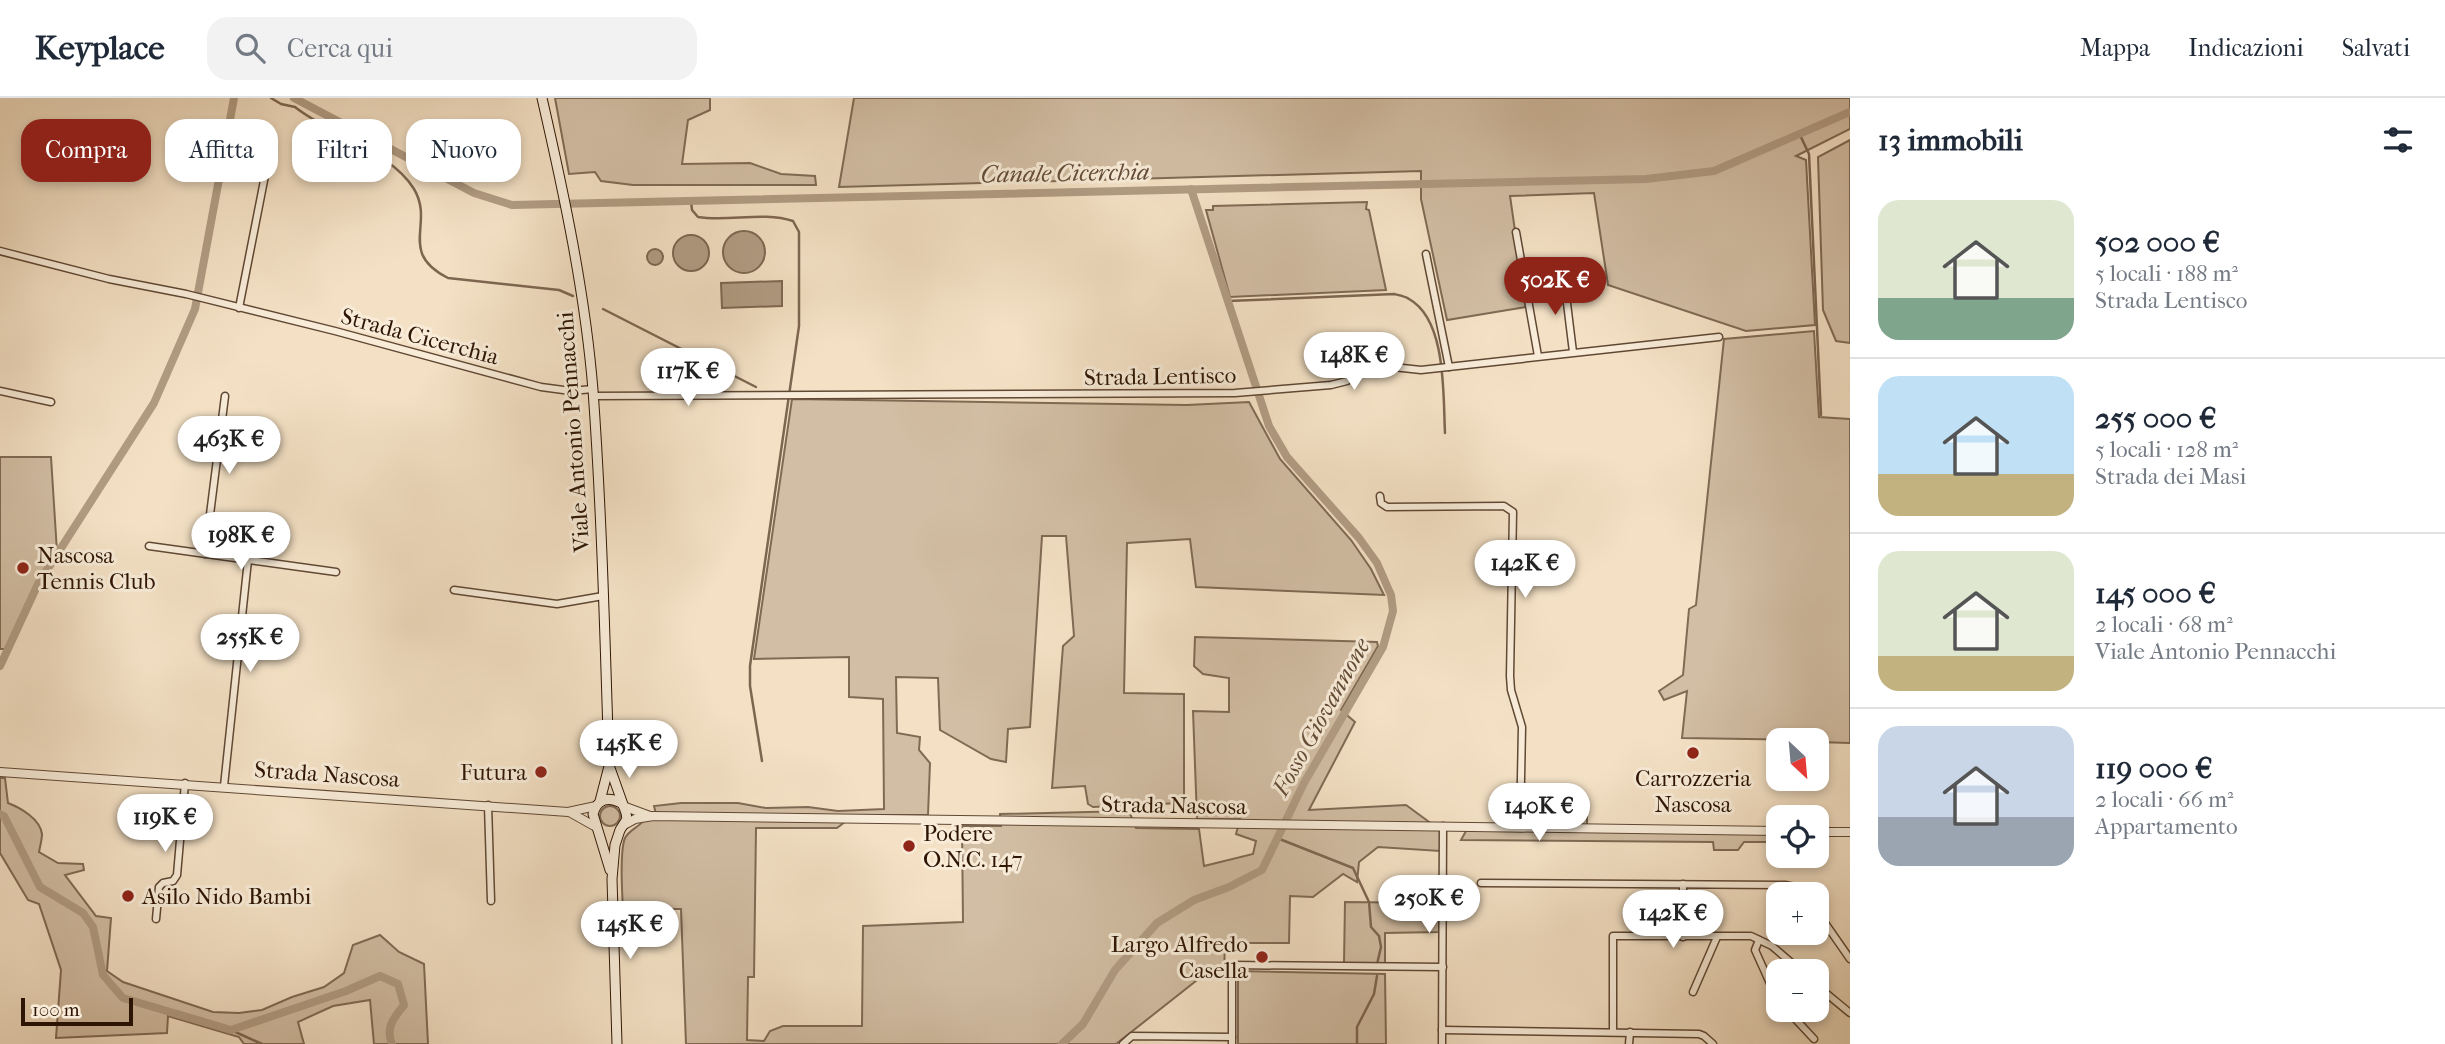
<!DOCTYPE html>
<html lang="it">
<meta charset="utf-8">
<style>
body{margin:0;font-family:"IM FELL French Canon",serif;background:#f2f2f3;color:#1f2937;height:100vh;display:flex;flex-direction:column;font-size:26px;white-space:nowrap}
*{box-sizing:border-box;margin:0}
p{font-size:23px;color:#747a83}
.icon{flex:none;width:38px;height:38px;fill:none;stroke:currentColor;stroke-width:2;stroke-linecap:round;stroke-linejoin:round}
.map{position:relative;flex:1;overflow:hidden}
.sheet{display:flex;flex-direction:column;background:#fff;width:595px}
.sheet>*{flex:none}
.guide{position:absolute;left:21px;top:21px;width:665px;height:63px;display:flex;gap:14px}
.needle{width:46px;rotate:154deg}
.tools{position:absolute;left:1766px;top:630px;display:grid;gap:14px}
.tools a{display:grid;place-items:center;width:63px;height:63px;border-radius:14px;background:#fff;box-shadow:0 4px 10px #0003;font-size:35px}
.scale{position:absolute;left:21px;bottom:18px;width:112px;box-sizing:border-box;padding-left:7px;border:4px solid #2e1503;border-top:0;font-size:19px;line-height:24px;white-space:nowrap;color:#2e1503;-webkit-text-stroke:5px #f8ecd9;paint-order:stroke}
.price{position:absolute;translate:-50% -60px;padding:0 16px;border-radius:24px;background:#fff;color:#222;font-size:23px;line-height:46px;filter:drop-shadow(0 2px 4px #0008)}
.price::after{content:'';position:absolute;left:50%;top:42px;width:21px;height:16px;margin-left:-10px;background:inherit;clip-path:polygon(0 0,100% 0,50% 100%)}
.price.active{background:#8f2418;color:#fff}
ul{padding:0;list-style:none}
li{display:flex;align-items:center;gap:21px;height:175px;padding:0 28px}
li+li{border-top:2px solid #e0e1e3}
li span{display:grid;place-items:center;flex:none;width:196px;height:140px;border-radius:21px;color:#555}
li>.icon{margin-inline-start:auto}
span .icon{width:84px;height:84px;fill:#fffc;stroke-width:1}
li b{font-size:30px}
h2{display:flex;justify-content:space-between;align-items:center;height:84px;padding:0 28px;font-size:30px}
.chip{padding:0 24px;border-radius:21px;background:#fff;box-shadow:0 4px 10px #0003;font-size:24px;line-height:63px}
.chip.active{background:#8f2418;color:#fff}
header{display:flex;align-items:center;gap:42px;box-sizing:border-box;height:98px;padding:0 35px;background:#fff;border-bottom:2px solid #e0e1e3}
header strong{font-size:33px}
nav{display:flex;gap:38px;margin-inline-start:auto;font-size:24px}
.search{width:490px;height:63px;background:#f2f2f3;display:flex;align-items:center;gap:18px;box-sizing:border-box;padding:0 24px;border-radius:21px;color:#747a83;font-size:26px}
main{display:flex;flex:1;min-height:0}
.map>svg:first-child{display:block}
.green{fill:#d2bea4;stroke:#806a54;stroke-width:2}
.water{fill:#b19c83;stroke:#7d6650;stroke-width:2}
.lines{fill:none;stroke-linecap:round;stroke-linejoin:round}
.stream{stroke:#7d6650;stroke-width:2.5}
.canal{stroke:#b19c83;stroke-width:8}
.minor-casing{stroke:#604834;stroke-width:9}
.tertiary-casing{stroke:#604834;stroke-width:10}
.secondary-casing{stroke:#2e1503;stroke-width:11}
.minor{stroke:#f8ecd9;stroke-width:6}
.tertiary{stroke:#f8ecd9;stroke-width:8}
.secondary{stroke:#f8ecd9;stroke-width:9}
.poi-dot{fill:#8f2418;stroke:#f8ecd9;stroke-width:2.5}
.labels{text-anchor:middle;stroke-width:6;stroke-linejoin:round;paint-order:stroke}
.street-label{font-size:23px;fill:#2e1503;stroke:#f8ecd9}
.poi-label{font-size:23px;fill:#2e1503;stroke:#f8ecd9;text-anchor:start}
.water-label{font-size:24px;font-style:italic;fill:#624b36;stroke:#f8ecd9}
</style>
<header>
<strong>Keyplace</strong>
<div class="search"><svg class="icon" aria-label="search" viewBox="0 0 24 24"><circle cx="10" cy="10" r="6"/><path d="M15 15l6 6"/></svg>Cerca qui</div>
<nav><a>Mappa</a><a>Indicazioni</a><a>Salvati</a></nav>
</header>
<main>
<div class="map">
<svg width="1850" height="946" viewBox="0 0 1850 946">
<rect width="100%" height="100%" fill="#f4e1c5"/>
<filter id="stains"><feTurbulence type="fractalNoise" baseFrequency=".00286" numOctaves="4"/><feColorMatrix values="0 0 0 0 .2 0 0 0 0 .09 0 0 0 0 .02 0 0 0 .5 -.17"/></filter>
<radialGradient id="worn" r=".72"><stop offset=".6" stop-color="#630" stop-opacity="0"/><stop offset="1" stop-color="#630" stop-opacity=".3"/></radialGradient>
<g class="green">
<path d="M555,0H710V12L688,22L682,66L750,65L781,76L815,78L816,87H633L601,83L595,74L569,76Z"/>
<path d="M854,0H1850V31L1796,58L1806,62L1815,227L1746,233L1608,187L1594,95L1510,98L1526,209L1447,222L1421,101V73L839,89Z"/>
<path d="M1850,42V245L1836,243L1823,212L1818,59Z"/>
<path d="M1367,104L1366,111L1369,112L1386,192L1230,199L1206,112H1213V108Z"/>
<path d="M1814,233L1819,319L1850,321V645L1817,644L1816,642L1682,640L1687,593L1664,602L1659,593L1683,577L1689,511L1696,507L1724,241Z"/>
<path d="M792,301L1187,307L1249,304L1280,361L1351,442L1371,471L1384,497L1196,489L1190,441L1127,445L1124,595L1184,596V700L1180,705L1093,709L1088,706L1085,688L1052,690L1063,548L1074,538L1066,438H1042L1030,629L1008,631L1006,664L991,661L940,632L938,580L896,579L897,635L920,639L919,652L930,665L928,717H854L837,730H756L754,879H748L747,942L764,943L770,933L783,928H862L863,828L963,824L962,728H1001L1000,716L1129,713L1136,730L1199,731L1204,768L1253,756L1256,743L1236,736L1240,721H1197L1193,613L1229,614V580L1203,576L1194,568L1195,539L1377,544L1378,548L1341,612L1355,624L1309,712L1406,707L1440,732V753L1378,749L1359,764L1357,784L1343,776L1313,799L1290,798L1289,845H1225L1224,878L1201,879L1116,946H686L681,811H644L647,844L625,845C624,823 618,757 625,740C629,732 639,729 644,722L657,720L654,708L681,705H738L766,710L808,709L838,713L884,711L883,601L849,599V559L754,561Z"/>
<path d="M51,359L57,454L37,485L6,551H0V359Z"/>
<path d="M0,680H5L8,705C21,710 40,721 42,736C42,741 40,749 39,754L58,765L83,766L84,772L65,777L96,818L111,820L107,873L123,884L213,914L239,915L262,912L292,899L324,889L344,875L353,847L380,837L399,854L424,866L428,946H374L370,902L333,908L298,924L304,946H244L239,939L168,918L167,935L56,940L61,872L39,806L28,802L0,755Z"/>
<circle cx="610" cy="718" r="10"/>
<path d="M1524,714L1587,717V733L1778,735V744H1744L1738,752H1714L1713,744L1461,742L1466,733H1514Z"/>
<path d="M1345,804L1437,805L1439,808V834L1385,835V865H1344Z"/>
<path d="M1238,873L1385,876L1386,946H1238Z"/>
</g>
<g class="water">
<circle cx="744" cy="154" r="21"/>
<circle cx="691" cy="155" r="18"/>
<circle cx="655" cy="159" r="8"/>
<path d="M782,183V208L722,210L721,185Z"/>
</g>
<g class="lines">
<g class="stream">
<path d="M271,0L281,6L295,9C330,37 392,54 414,91C435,126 397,154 448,180L559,192L573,198"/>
<path d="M1800,37L1809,56L1821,317"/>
<path d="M691,103L692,112L698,119C729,124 763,113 793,123L799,134V228L750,568V588L762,663"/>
<path d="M1228,203L1394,196C1398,197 1405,198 1409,201C1447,222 1443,298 1445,335"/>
<path d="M603,211L756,289"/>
<path d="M1277,740L1353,770L1369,804L1371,829L1379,838L1381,849L1377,866"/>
<path d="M231,932L262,946"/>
<path d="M1357,946V929L1374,896L1377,878"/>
</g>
<g class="canal">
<path d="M294,0L474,95L512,107L1646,81L1714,73L1850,14"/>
<path d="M0,568L38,486L154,305L195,211L234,0"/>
<path d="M0,716L4,718L40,789L83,815L93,829L103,877L123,900L231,932L346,893L380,878L398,886L404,907C394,920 385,929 392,946"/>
<path d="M1062,946L1083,926L1115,872L1157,825L1194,802L1229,789L1262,772L1304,685L1383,549L1393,513L1391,497L1377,465L1359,440L1287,359L1269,328L1191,91"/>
</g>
<defs>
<g id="minor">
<path d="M1516,134L1538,258"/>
<path d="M0,153L109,181L186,196L335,233L541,289L571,293L593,291"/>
<path d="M1426,156L1449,269"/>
<path d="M1564,181L1573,254"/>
<path d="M239,210L270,52"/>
<path d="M0,293L51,304"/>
<path d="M593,298L1235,295L1331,287L1347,283L1362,271L1375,267L1421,272L1719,239"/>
<path d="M1380,398L1381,405L1387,409L1504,408L1513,414L1510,578L1511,592L1522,629L1520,730"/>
<path d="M149,448L336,474"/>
<path d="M205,456L225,298"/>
<path d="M454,492L557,506L603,498"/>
<path d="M224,688L248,462"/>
<path d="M488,707L491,803"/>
<path d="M1481,785L1785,787L1795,789L1804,796"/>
<path d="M1683,786V839"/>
<path d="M1389,799L1443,800"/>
<path d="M1816,812L1850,861"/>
<path d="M156,821L159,789L163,785L173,783L177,777L185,685"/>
<path d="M1759,842L1755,852L1778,903"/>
<path d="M1816,887L1850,915"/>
<path d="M1693,894L1717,839"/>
<path d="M1787,912L1814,941"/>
<path d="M1442,932L1699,936L1704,938L1713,946"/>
<path d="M1613,934V838H1751L1772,848L1801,873"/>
<path d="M1123,946L1132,938L1232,939"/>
<path d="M1232,946V867L1443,869"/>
<path d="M1442,946L1443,728"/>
<path d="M1629,946L1630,934"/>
</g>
<g id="tertiary">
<path d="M0,674L568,714L596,708"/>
<path d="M623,708L650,718"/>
<path d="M571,715L596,729"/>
<path d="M624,727L635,721L653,718L1778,733"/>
<path d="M1816,734H1850"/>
</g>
<g id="secondary">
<path d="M542,0C564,96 585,194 593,292C602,417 605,543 609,668L600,703"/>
<path d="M610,670L626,715L627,721L620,732L615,747L612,781L617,946"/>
<path d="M610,772L593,716C597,701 608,698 621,705"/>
</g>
</defs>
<use href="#minor" class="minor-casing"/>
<use href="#tertiary" class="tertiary-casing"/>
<use href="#secondary" class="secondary-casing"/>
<use href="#minor" class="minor"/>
<use href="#tertiary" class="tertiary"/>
<use href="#secondary" class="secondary"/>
</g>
<g class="poi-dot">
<circle cx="23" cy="470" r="7"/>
<circle cx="1693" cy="655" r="7"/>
<circle cx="541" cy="674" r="7"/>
<circle cx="909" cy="748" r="7"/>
<circle cx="128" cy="798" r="7"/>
<circle cx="1262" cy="859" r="7"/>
</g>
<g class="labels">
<g class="street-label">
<text transform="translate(420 238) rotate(15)" y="8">Strada Cicerchia</text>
<text transform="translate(1160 278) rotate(-1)" y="8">Strada Lentisco</text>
<text transform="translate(573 334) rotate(-94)" y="8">Viale Antonio Pennacchi</text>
<text transform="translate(327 676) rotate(4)" y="8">Strada Nascosa</text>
<text transform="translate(1174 707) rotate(1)" y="8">Strada Nascosa</text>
</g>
<g class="poi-label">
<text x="37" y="465">Nascosa<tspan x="37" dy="26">Tennis Club</tspan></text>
<text x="527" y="682" text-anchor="end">Futura</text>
<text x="1693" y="688" text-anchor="middle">Carrozzeria<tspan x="1693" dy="26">Nascosa</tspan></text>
<text x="923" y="743">Podere<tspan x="923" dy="26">O.N.C. 147</tspan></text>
<text x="142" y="806">Asilo Nido Bambi</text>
<text x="1248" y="854" text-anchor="end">Largo Alfredo<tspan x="1248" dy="26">Casella</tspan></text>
</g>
<g class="water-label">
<text transform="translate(1065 75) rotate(-1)" y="8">Canale Cicerchia</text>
<text transform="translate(1321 619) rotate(-61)" y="8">Fosso Giovannone</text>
</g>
</g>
<rect width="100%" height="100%" filter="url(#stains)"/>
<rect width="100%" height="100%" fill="url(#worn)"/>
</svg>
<div class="tools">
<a><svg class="needle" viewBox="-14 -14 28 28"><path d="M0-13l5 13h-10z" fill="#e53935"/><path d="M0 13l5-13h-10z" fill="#747a83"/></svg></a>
<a><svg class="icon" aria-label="locate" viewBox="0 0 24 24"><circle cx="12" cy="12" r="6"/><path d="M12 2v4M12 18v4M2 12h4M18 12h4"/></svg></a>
<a>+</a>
<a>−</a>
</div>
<div class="scale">100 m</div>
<b class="price active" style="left:1555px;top:219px">502K €</b>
<b class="price" style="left:1354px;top:294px">148K €</b>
<b class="price" style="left:688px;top:310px">117K €</b>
<b class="price" style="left:229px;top:378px">463K €</b>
<b class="price" style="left:241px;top:474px">198K €</b>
<b class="price" style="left:1525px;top:502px">142K €</b>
<b class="price" style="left:250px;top:576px">255K €</b>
<b class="price" style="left:629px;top:682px">145K €</b>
<b class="price" style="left:1539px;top:745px">140K €</b>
<b class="price" style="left:165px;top:756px">119K €</b>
<b class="price" style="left:1429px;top:837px">250K €</b>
<b class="price" style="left:1673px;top:852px">142K €</b>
<b class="price" style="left:630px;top:863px">145K €</b>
<div class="guide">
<a class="chip active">Compra</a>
<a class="chip">Affitta</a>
<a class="chip">Filtri</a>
<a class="chip">Nuovo</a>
</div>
</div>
<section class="sheet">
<h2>13 immobili<svg class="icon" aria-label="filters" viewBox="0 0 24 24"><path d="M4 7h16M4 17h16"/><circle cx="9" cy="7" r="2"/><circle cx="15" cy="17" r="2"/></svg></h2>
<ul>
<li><span style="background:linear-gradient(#dfe7d0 70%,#7fa58c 0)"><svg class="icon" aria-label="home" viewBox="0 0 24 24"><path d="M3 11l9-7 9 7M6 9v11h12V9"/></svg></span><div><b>502 000 €</b><p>5 locali · 188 m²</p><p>Strada Lentisco</p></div></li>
<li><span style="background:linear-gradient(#bfe0f5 70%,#c2b280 0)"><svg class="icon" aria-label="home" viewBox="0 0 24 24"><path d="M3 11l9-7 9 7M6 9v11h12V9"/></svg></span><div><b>255 000 €</b><p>5 locali · 128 m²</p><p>Strada dei Masi</p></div></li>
<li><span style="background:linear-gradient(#dfe7d0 75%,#c2b280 0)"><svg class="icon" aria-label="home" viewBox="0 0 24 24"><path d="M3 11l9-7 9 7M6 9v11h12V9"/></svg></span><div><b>145 000 €</b><p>2 locali · 68 m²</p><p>Viale Antonio Pennacchi</p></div></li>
<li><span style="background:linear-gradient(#c9d6e8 65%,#9aa5b1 0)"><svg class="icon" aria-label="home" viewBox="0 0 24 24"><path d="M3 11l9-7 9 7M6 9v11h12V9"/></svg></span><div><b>119 000 €</b><p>2 locali · 66 m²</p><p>Appartamento</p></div></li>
</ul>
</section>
</main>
